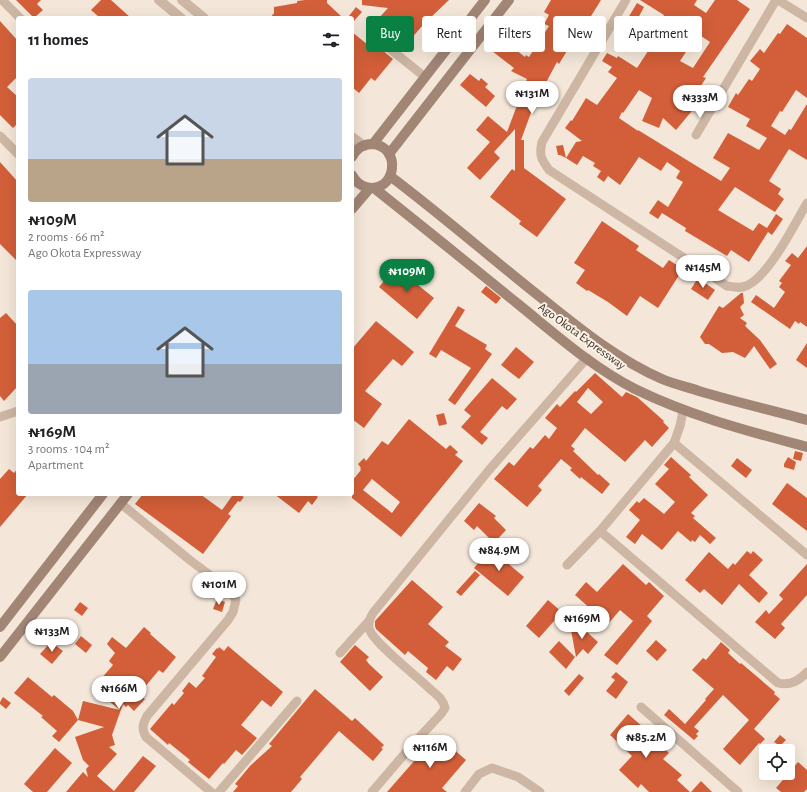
<!DOCTYPE html>
<meta charset="utf-8">
<style>
body{margin:0;font-family:"Alegreya Sans",sans-serif;background:#f2f2f2;color:#202124;height:100vh;display:flex;flex-direction:column;font-size:15px;white-space:nowrap}
*{box-sizing:border-box;margin:0}
p{font-size:13px;color:#757577}
.icon{flex:none;width:22px;height:22px;fill:none;stroke:currentColor;stroke-width:2;stroke-linecap:round;stroke-linejoin:round}
.map{position:relative;flex:1;overflow:hidden}
.drawer{position:absolute;left:16px;top:16px;width:338px;height:480px;display:flex;flex-direction:column;background:#fff;border-radius:4px;box-shadow:0 4px 16px #0002}
.drawer>*{flex:none}
.hud{position:absolute;left:366px;top:16px;width:380px;height:36px;display:flex;gap:8px}
.controls{position:absolute;left:759px;top:744px;display:grid;gap:8px}
.controls a{display:grid;place-items:center;width:36px;height:36px;border-radius:4px;background:#fff;box-shadow:0 4px 16px #0002;font-size:20px}
.price{position:absolute;translate:-50% -34px;padding:0 9px;border-radius:14px;background:#fff;color:#222;font-size:13px;line-height:26px;filter:drop-shadow(0 1px 2px #0008)}
.price::after{content:'';position:absolute;left:50%;top:24px;width:12px;height:9px;margin-left:-6px;background:inherit;clip-path:polygon(0 0,100% 0,50% 100%)}
.price.on{background:#0b8043;color:#fff}
ul{padding:0;list-style:none}
li{display:grid;align-content:center;gap:8px;height:212px;padding:0 12px}
li span{display:grid;place-items:center;height:124px;border-radius:4px;color:#555}
li>.icon{margin-inline-start:auto}
span .icon{width:72px;height:72px;fill:#fffc;stroke-width:1}
li b{font-size:17px}
h2{display:flex;justify-content:space-between;align-items:center;height:48px;padding:0 12px;font-size:17px}
.tag{padding:0 14px;border-radius:4px;background:#fff;box-shadow:0 4px 16px #0002;font-size:14px;line-height:36px}
.tag.on{background:#0b8043;color:#fff}
.map>svg:first-child{display:block}
.building{fill:#d25f39;fill-rule:evenodd}
.lines{fill:none;stroke-linecap:round;stroke-linejoin:round}
.minor{stroke:#cdb7a4;stroke-width:9}
.tertiary{stroke:#cdb7a4;stroke-width:10}
.secondary{stroke:#a18575;stroke-width:10}
.labels{text-anchor:middle;stroke-width:4;stroke-linejoin:round;paint-order:stroke}
.street-label{font-size:12px;fill:#382c26;stroke:#fbf2e6}
</style>
<div class="map">
<svg width="807" height="792" viewBox="0 0 807 792">
<rect width="100%" height="100%" fill="#f4e7d9"/>
<g class="building">
<path d="M16,0H41L37,4L43,10L34,18Z"/>
<path d="M101,0H111L131,18H100L91,10Z"/>
<path d="M305,0H327V3L343,18H270L274,13V7L297,3V1Z"/>
<path d="M362,0H449L428,20V19L404,47L392,37L397,32L385,26L378,19L388,8L362,5Z"/>
<path d="M551,0H601L575,42L573,41L559,64L557,62L541,92L539,91L521,140H524V168L566,199L537,237L519,224L521,221L490,197L512,169L515,171V129L494,152L500,158L480,180L467,168L490,142L476,130L488,116L507,132L527,79L511,71L514,68L492,51L502,39L525,57L526,55L529,57L549,26L544,24L549,15L544,12Z"/>
<path d="M640,0H697L694,5L706,13L715,0H737L750,9L703,77L706,78L691,101L696,106L676,130L663,118L659,128L642,121L652,98L639,90L623,113L622,112L619,118L638,131V130L721,181L730,168L713,158L728,133L759,150L767,138L746,126L750,119L728,107L736,93L738,95L749,79L752,81L760,69L750,61L760,49L764,53L778,33L780,34L787,24L807,38V98L796,90L782,112L780,111L771,126L785,135L789,129L791,130L807,104V160L789,149L769,181L781,189L778,194L784,199L775,212L735,187L718,210L753,231L759,223L767,228L776,214L783,219L772,235L768,232L749,262L731,250L727,256L685,231L686,228L662,213L658,219L649,213L658,200L668,207L683,182L676,178L680,171L667,162L661,171L639,157L620,185L608,176L604,182L597,177L601,171L593,166L595,163L583,156L577,165L566,158L576,142L582,141L565,128L571,120L572,121L586,98L597,105L617,78L608,72L612,67L602,61L607,53L617,58L618,56L637,68L650,48L645,45L664,15ZM698,34L710,42L693,68L680,61Z"/>
<path d="M637,3L644,7L636,22L628,18Z"/>
<path d="M356,7L362,12L354,21L349,16Z"/>
<path d="M0,21L18,41V76L7,87L18,97V123L13,128L0,115Z"/>
<path d="M352,32L373,49L376,45L393,59L375,81L371,78L359,93L352,87Z"/>
<path d="M470,74L479,81L481,78L488,84L485,87L495,96L486,107L460,85Z"/>
<path d="M563,145L566,158L560,155H558L556,146Z"/>
<path d="M0,162L18,182V262L0,244Z"/>
<path d="M602,221L639,246L636,250L663,268L669,260L683,269L658,308L640,296L627,316L608,302L588,290L587,291L576,283L585,270L574,263Z"/>
<path d="M807,246V327L800,322L799,324L795,321L790,329L751,302L756,295L774,308L785,292L779,287L782,283L779,281L791,265L785,261L792,253L798,258Z"/>
<path d="M396,267L434,298L417,319L379,287Z"/>
<path d="M698,278L715,290L708,300L691,289Z"/>
<path d="M486,286L501,298L496,304L481,292Z"/>
<path d="M741,293H743L744,303L740,307L744,315L740,318L747,323L745,326L760,340L777,364L770,369L754,346L745,358L733,352L722,353L709,344H705L700,337L719,306L723,308Z"/>
<path d="M458,306L465,310L455,326L487,345L485,349L492,354L455,405L448,400L471,368L441,350L436,358L429,354Z"/>
<path d="M6,313L18,326V386L4,401L0,396V318Z"/>
<path d="M376,321L414,352L402,366L393,359L365,391L382,404L364,428L352,419V349Z"/>
<path d="M807,343V368L796,360Z"/>
<path d="M516,347L534,362L519,379L501,365Z"/>
<path d="M595,373L622,397L626,392L637,397L664,421L663,422L669,428L652,447L645,440L625,462L585,428L571,446L575,449L573,451L598,475L599,474L610,484L602,494L581,477L580,479L570,470L572,468L561,459L538,486L542,490L527,507L494,479L509,462L514,466L530,447L533,449L545,435L549,439L557,428L545,418L557,404L560,407L575,391L576,392ZM588,388L603,402L591,414L577,402Z"/>
<path d="M492,378L517,399L507,410L502,406L480,432L488,438L482,445L461,427L471,416L464,410Z"/>
<path d="M444,413L447,424L439,426L436,415Z"/>
<path d="M409,419L446,449L450,445L458,452L455,455L463,461L401,537L352,498V481L361,470L360,469L361,468L358,464L364,458L366,461L382,441L388,445ZM372,479L400,502L392,513L363,490Z"/>
<path d="M795,451L803,453L801,461L793,459Z"/>
<path d="M671,457L691,475L689,477L708,495L691,513L695,516L693,518L716,538L710,544L700,535L695,542L692,540L691,542L678,531L662,550L642,534L635,544L626,537L640,520L629,510L637,501L639,503L644,498L664,514L675,502L655,484L669,469L664,465Z"/>
<path d="M788,457L796,462L794,470L784,467V464Z"/>
<path d="M737,458L752,470L746,478L731,466Z"/>
<path d="M18,468V494H28L0,527V479L9,469L14,473Z"/>
<path d="M787,483L807,498V531L772,504Z"/>
<path d="M143,494H200L222,510L232,496L229,494H244L242,496L244,497L240,502L238,501L228,514L231,516L203,554L135,504Z"/>
<path d="M274,494H315L318,497L312,505L308,501L299,513Z"/>
<path d="M479,503L496,516L494,518L506,530L494,543L477,526L474,530L464,521Z"/>
<path d="M491,549L524,577L508,596L474,568Z"/>
<path d="M747,551L751,554L753,551L763,560L749,575L768,593L759,603L739,584L722,605L704,589L700,593L685,580L709,552L728,569L733,563L735,565Z"/>
<path d="M623,564L646,585L649,582L664,596L647,616L652,621L617,665L604,655L633,621L620,610L608,624L575,595L586,582L597,592Z"/>
<path d="M807,564V595L781,624L785,628L775,639L755,622L766,610L769,614L783,599L779,595Z"/>
<path d="M475,571L480,575L461,596L456,592Z"/>
<path d="M412,580L443,607L428,624L449,642L445,646L462,659L453,671L447,666L436,680L426,672L428,668L408,651L405,655L376,629L375,626V621Z"/>
<path d="M217,599L225,602L222,612L213,609Z"/>
<path d="M548,600L562,612L539,638L526,626Z"/>
<path d="M80,602L88,608L82,616L74,610Z"/>
<path d="M578,624L598,642L588,654L583,649L576,657L571,630Z"/>
<path d="M144,627L151,633L150,634L176,657L163,673L159,670L139,694L145,699L134,711L128,705L126,707L123,704L112,735L115,745L109,747L117,754L97,776L114,791L143,756L156,766L134,792H66L83,772L88,777L86,769L89,766L83,760L75,737L104,727L78,720L83,701L120,710L93,688L113,665L109,661L115,653L107,644L112,637L126,648Z"/>
<path d="M81,636L92,645L86,653L75,644Z"/>
<path d="M656,640L667,650L657,661L646,651Z"/>
<path d="M559,641L575,657L566,669L549,652Z"/>
<path d="M51,642L63,651L52,664L40,654Z"/>
<path d="M721,642L730,650L728,653L740,664L741,663L775,692L774,694L780,699L754,729L765,739L760,744L759,743L740,765L723,749L749,720L723,695L694,727L699,731L696,734L698,736L694,740L664,715L669,709L685,724L706,700L705,699L714,689L692,670L703,658L706,660Z"/>
<path d="M355,645L369,657L366,660L369,664L383,677L370,691L340,662Z"/>
<path d="M228,646L283,692L271,707L262,700L241,725L257,738L242,755L236,750L224,764L223,763L209,779L188,762L190,760L169,743L168,745L150,729L172,703L174,705L184,693L182,691L189,682L196,688L205,678L202,676L216,657L212,654L217,648L218,649L219,647L224,651Z"/>
<path d="M616,672L628,682L616,699L606,691L615,680L611,677Z"/>
<path d="M579,674L584,678L569,696L564,691Z"/>
<path d="M28,677L52,697L54,695L73,711L78,720L59,742L52,736L57,731L41,717L43,716L14,693Z"/>
<path d="M315,689L352,721L355,718L384,745L381,748L383,749L373,761L339,731L300,777L302,779L291,792H233L238,786L235,784L250,766L272,746L269,744Z"/>
<path d="M3,697L11,703L6,709L0,704V702Z"/>
<path d="M628,714L650,733L649,734L669,753L663,759L682,775L677,780L690,792H649L641,784L638,788L619,770L632,756L610,735Z"/>
<path d="M437,735L466,760L442,788L447,792H387Z"/>
<path d="M780,735L786,740L780,746L774,742Z"/>
<path d="M55,748L72,763L47,792H33L24,784Z"/>
<path d="M798,762L807,770V789L804,792H781L776,788Z"/>
<path d="M701,781L712,792H691Z"/>
</g>
<g class="lines">
<g class="minor">
<path d="M2,0L20,18"/>
<path d="M626,0L542,142C539,155 541,159 549,170L727,286C734,287 742,289 748,285C770,274 794,225 807,203"/>
<path d="M778,0L807,18"/>
<path d="M375,37L425,77"/>
<path d="M696,135L776,0"/>
<path d="M0,136L18,154"/>
<path d="M0,417L18,411"/>
<path d="M674,443L807,555"/>
<path d="M120,503L191,561L230,590L236,600L233,612L228,620L147,716C143,724 141,728 146,737L211,792"/>
<path d="M600,531L778,683C790,686 799,681 807,672"/>
<path d="M567,565L600,531L674,443L680,426L683,411"/>
<path d="M340,653L369,621"/>
<path d="M641,707L738,792"/>
<path d="M219,792L297,701"/>
<path d="M372,792L413,744L441,714L445,708C443,699 437,695 430,689C418,677 371,641 369,628C368,622 370,618 373,613L489,470L587,358"/>
<path d="M465,792L479,774L492,768L518,777L540,792"/>
</g>
<g class="tertiary">
<path d="M159,0L181,18"/>
<path d="M182,0L204,18"/>
<path d="M352,137L364,146"/>
</g>
<g class="secondary">
<path d="M373,144L485,0"/>
<path d="M389,154L509,0"/>
<path d="M352,157C356,149 363,144 372,144C403,146 396,195 366,187C359,185 355,181 352,175"/>
<path d="M390,176C443,216 492,259 544,300C580,329 618,360 662,379C674,384 687,387 699,391C735,402 771,410 807,420"/>
<path d="M374,188C422,226 470,265 518,304C554,333 593,368 635,389C690,416 748,431 807,447"/>
<path d="M352,209L370,188"/>
<path d="M0,627L103,494"/>
<path d="M0,657L128,494"/>
</g>
</g>
<g class="labels">
<g class="street-label">
<text transform="translate(582 336) rotate(36)" y="4">Ago Okota Expressway</text>
</g>
</g>
</svg>
<div class="controls">
<a><svg class="icon" aria-label="locate" viewBox="0 0 24 24"><circle cx="12" cy="12" r="6"/><path d="M12 2v4M12 18v4M2 12h4M18 12h4"/></svg></a>
</div>
<b class="price" style="left:532px;top:115px">₦131M</b>
<b class="price" style="left:700px;top:119px">₦333M</b>
<b class="price" style="left:703px;top:289px">₦145M</b>
<b class="price on" style="left:407px;top:293px">₦109M</b>
<b class="price" style="left:499px;top:572px">₦84.9M</b>
<b class="price" style="left:219px;top:606px">₦101M</b>
<b class="price" style="left:582px;top:640px">₦169M</b>
<b class="price" style="left:52px;top:653px">₦133M</b>
<b class="price" style="left:119px;top:710px">₦166M</b>
<b class="price" style="left:646px;top:759px">₦85.2M</b>
<b class="price" style="left:430px;top:769px">₦116M</b>
<div class="hud">
<a class="tag on">Buy</a>
<a class="tag">Rent</a>
<a class="tag">Filters</a>
<a class="tag">New</a>
<a class="tag">Apartment</a>
</div>
<section class="drawer">
<h2>11 homes<svg class="icon" aria-label="filters" viewBox="0 0 24 24"><path d="M4 7h16M4 17h16"/><circle cx="9" cy="7" r="2"/><circle cx="15" cy="17" r="2"/></svg></h2>
<ul>
<li><span style="background:linear-gradient(#c9d6e8 65%,#b9a48a 0)"><svg class="icon" aria-label="home" viewBox="0 0 24 24"><path d="M3 11l9-7 9 7M6 9v11h12V9"/></svg></span><div><b>₦109M</b><p>2 rooms · 66 m²</p><p>Ago Okota Expressway</p></div></li>
<li><span style="background:linear-gradient(#a9c7e8 60%,#9aa5b1 0)"><svg class="icon" aria-label="home" viewBox="0 0 24 24"><path d="M3 11l9-7 9 7M6 9v11h12V9"/></svg></span><div><b>₦169M</b><p>3 rooms · 104 m²</p><p>Apartment</p></div></li>
</ul>
</section>
</div>
